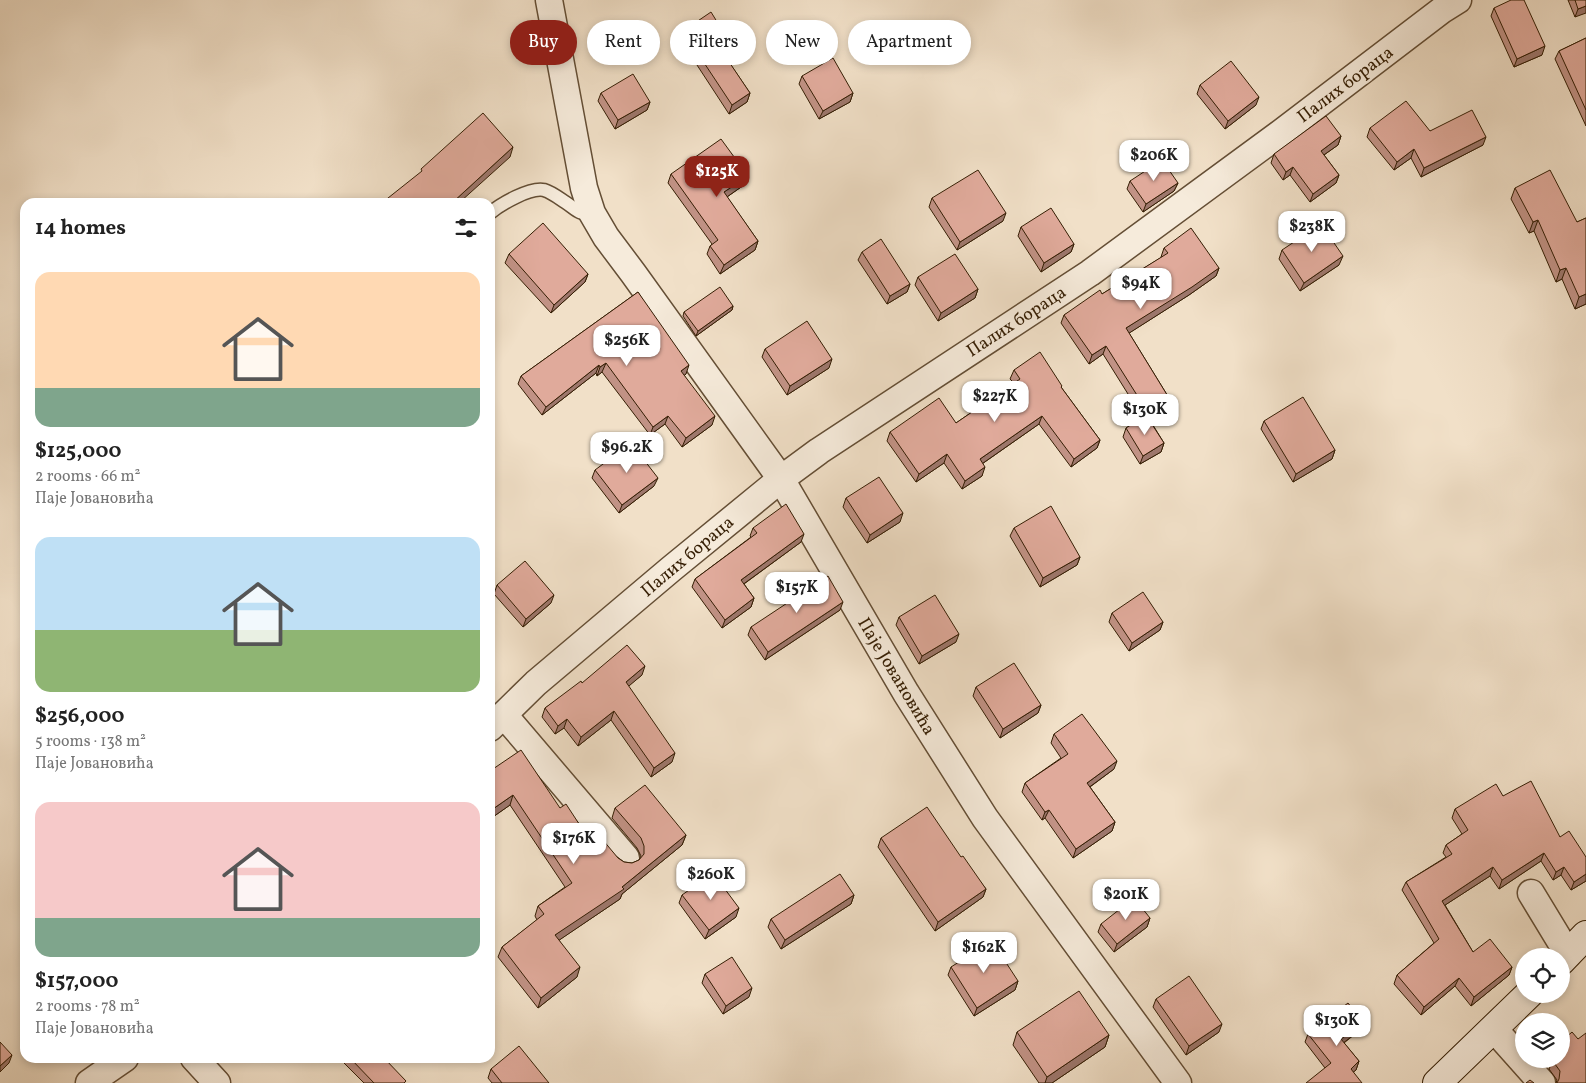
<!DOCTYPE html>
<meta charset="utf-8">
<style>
body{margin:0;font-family:Vollkorn,serif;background:#f6f6f6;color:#222;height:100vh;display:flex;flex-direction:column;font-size:19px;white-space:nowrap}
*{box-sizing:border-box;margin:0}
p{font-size:16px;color:#767676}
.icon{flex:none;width:28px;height:28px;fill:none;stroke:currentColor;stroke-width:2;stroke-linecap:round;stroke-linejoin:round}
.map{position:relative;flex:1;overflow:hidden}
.sheet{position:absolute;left:20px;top:198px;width:475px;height:865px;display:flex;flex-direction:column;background:#fff;border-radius:15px;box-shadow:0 2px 8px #0003}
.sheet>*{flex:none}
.guide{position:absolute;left:510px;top:20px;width:475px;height:45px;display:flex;gap:10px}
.controls{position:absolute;left:1515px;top:948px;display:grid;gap:10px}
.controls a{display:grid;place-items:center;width:55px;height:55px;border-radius:50%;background:#fff;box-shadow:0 2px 8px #0003;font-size:25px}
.price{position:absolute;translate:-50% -42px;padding:0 11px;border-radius:10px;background:#fff;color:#222;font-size:16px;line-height:32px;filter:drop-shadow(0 1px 2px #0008)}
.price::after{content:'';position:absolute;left:50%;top:30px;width:15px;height:11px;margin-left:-8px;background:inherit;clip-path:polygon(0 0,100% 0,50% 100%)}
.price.on{background:#8f2418;color:#fff}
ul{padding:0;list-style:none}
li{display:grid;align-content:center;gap:10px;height:265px;padding:0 15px}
li span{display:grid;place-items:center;height:155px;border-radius:15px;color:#555}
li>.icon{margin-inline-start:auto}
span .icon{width:90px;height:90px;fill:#fffc;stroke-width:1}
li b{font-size:21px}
h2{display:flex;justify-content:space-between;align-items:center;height:60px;padding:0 15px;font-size:21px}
.chip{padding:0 18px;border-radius:22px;background:#fff;box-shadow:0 2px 8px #0003;font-size:18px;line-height:45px}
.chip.on{background:#8f2418;color:#fff}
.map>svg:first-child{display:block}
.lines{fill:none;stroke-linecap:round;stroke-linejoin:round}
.lane-casing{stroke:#644e35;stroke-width:15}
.street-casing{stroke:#644e35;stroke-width:29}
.secondary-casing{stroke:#351e04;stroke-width:30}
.lane{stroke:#f6ebdb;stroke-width:12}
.street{stroke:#f6ebdb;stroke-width:26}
.secondary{stroke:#f6ebdb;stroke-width:28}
.wall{fill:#c19285;stroke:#351e04}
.shaded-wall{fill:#9d776c;stroke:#351e04}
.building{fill:#e0aa9b;stroke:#351e04}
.labels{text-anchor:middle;stroke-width:5;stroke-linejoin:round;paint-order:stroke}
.street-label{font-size:18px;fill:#351e04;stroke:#f6ebdb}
</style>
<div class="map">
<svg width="1586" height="1083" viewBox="0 0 1586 1083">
<rect width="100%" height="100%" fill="#f1e0c8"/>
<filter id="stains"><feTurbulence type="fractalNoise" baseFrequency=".004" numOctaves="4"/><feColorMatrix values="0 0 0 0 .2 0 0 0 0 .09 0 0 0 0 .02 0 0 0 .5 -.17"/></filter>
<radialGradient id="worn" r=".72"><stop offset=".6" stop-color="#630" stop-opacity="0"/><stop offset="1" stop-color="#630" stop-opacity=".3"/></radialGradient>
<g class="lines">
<defs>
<path id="lane" d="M490,213C501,204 530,187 544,190C551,192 559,198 565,202C576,209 578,215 592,213"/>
<g id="street">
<path d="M549,0L584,188L592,213L606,237L633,273L781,479L906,693L985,818L1178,1083"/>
<path d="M504,715L626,858"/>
<path d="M490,728L536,683L671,569L781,479L819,451L1090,273L1282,132L1442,10L1458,0"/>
<path d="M1531,893L1568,954"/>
<path d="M1494,1029L1542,1083"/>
<path d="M194,1058L217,1083"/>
<path d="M89,1083L125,1058"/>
</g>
<g id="secondary">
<path d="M1561,961L1586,935"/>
<path d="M1437,1083L1529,994"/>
</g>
</defs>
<use href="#lane" class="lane-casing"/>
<use href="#street" class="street-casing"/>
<use href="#secondary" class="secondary-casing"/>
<use href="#lane" class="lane"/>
<use href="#street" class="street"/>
<use href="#secondary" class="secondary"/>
</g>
<g class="wall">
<path d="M1568,0H1586L1575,17Z"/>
<path d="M1494,8L1542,55L1514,67L1491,16Z"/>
<path d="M683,31L727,38L724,46L720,49L750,93L747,102L729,114L680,39Z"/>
<path d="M1586,38V126L1555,59L1559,51Z"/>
<path d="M802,76L853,93L850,102L819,119L799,84Z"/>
<path d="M1200,85L1256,105L1225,129L1197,94Z"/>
<path d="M601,93L650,102L647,110L615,129L598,101Z"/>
<path d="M1370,128L1430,131L1483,145L1421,177L1411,158L1394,170L1367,137Z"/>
<path d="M1341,136L1338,145L1324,155L1339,175L1336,183L1310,202L1290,175L1283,180L1271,163L1274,154Z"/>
<path d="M671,174L748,176L744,185L727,197L758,241L755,250L720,274L707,254L710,246L712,244L668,183Z"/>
<path d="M1130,181L1178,183L1174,191L1143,212L1127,189Z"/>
<path d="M1515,188L1577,222L1586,218V304L1575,309L1562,279L1556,282L1534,231L1529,233L1511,199Z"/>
<path d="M932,198L1003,221L957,250L929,207Z"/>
<path d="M1021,227L1074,244L1071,252L1041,272L1018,236Z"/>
<path d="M1164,248L1219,268L1216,276L1189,295L1129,333L1169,398L1166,406L1148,417L1164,443L1161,452L1140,464L1123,437L1126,428L1143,418L1103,354L1089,364L1061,323L1064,315L1102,294L1162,257H1161Z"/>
<path d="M1282,250L1339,265L1300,291L1279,259Z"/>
<path d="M862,252L910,284L907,292L887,304L858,260Z"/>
<path d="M509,254L588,274L585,282L551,313L505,263Z"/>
<path d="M918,277L978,289L975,298L938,321L915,285Z"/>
<path d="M638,292L686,374L684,375L712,425L682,447L665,424L650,435L602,372L597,376L596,373L542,415L518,384L521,376Z"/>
<path d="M733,306L732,310L696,336L683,316L684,312Z"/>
<path d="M765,349L829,368L787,395L762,357Z"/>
<path d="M1014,370L1062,386L1061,387L1100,440L1097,448L1071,467L1039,424L982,464V476L962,489L944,463L916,482L887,441L890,432L956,423L1014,383L1010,379Z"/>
<path d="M1264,421L1335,450L1332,459L1293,482L1261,429Z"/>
<path d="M595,470L654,486L619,513L592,478Z"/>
<path d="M846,498L900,522L867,543L843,507Z"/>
<path d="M753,528L801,542L744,584L754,598L751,607L722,628L692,587L695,579L751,537L750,536Z"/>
<path d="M1014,528L1080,557L1077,565L1040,587L1010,536Z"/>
<path d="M497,585L551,603L523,627L494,594Z"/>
<path d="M840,610L765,660L748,635L751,627Z"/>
<path d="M1112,613L1163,622L1160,630L1129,651L1109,622Z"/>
<path d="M899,617L956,642L919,664L896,625Z"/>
<path d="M642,675L628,686L672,762L651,777L611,720L578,746L564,728L555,734L542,717L545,708L582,683Z"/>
<path d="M976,687L1041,705L1038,713L1000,738L973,696Z"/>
<path d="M1054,734L1114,769L1090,787L1115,822L1112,831L1073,858L1045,818L1042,820L1022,792L1025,783L1061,758L1051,743Z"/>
<path d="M490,771L560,808L585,833L624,862L632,863L639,860L641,856L637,848L612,818L615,808L686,835L682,845L622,894L620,899L559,940L577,977L538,1008L498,957L502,947L537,920L535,916L538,906L565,887L510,805L490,819Z"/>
<path d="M1503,796L1560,837L1586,857V881L1571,890L1561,875L1553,880L1541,861L1499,889L1490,876L1445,905L1473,952L1512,967L1509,975L1471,1006L1455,986L1421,1015L1394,984L1397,975L1434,943L1402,890L1406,882L1446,857L1443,853L1446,845L1462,834L1452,818L1455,809Z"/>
<path d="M881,838L961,857L986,889L983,897L935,931L878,847Z"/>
<path d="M682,895L736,917L705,939L679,903Z"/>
<path d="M854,895L851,904L781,949L768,927L771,919Z"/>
<path d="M1150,918L1147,927L1114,952L1098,932L1101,924Z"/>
<path d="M951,967L1018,981L1015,990L974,1016L948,975Z"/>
<path d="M705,974L749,997L723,1014L702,983Z"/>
<path d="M1156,999L1219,1032L1186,1055L1153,1007Z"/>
<path d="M1360,1030L1344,1043L1359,1061L1356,1070L1353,1072L1325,1068L1305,1042L1308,1034Z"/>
<path d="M1017,1032L1109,1035L1105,1047L1052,1083H1039L1013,1045Z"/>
<path d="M1578,1039L1586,1083H1556L1557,1080L1549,1069L1550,1067L1545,1062L1546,1059H1561Z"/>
<path d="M339,1058H384L405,1083H364Z"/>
<path d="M491,1069L549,1083H492L488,1078Z"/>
</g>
<g class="shaded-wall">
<path d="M1586,6V13L1575,17L1578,9Z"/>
<path d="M727,38L724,46L714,53L717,44Z"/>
<path d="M1545,46L1542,55L1514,67L1517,59Z"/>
<path d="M750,93L747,102L729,114L732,105Z"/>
<path d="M853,93L850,102L819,119L823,111Z"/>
<path d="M1259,97L1256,105L1225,129L1228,121Z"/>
<path d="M650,102L647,110L615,129L618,120Z"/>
<path d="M1341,136L1338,145L1318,159L1321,151Z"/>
<path d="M1486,137L1483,145L1421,177L1424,168Z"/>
<path d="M513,147L510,157L460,202H453Z"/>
<path d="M1414,149L1411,158L1394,170L1397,162Z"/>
<path d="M1293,167L1290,175L1283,180L1286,172Z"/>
<path d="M1339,175L1336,183L1310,202L1313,194Z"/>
<path d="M748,176L744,185L721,201L724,192Z"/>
<path d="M1178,183L1174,191L1143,212L1146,204Z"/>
<path d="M1006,213L1003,221L957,250L960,242Z"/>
<path d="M1538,220L1534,231L1529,233L1533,222Z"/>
<path d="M758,241L755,250L720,274L724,265Z"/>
<path d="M1074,244L1071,252L1041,272L1044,263Z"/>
<path d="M1343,256L1339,265L1300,291L1304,283Z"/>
<path d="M1219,268L1216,276L1189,295L1123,337L1126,328Z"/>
<path d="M1566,268L1562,279L1556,282L1560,270Z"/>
<path d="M588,274L585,282L551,313L554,305Z"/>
<path d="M910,284L907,292L887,304L890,296Z"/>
<path d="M978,289L975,298L938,321L941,313Z"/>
<path d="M1586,294V304L1575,309L1579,297Z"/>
<path d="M733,306L732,310L696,336L698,331Z"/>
<path d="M1106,346L1103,354L1089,364L1092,355Z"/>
<path d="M832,359L829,368L787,395L790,386Z"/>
<path d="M606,363L602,372L597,376L600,367Z"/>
<path d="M599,365L596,373L542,415L546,407Z"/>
<path d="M689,365L686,374L678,380L681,371Z"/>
<path d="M1169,398L1166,406L1144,420L1147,411Z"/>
<path d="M668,416L665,424L650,435L653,427Z"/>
<path d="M715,416L712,425L682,447L686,438Z"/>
<path d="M1042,416L1039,424L976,468L980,459Z"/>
<path d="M1100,440L1097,448L1071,467L1074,459Z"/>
<path d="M1164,443L1161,452L1140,464L1143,456Z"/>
<path d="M1335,450L1332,459L1293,482L1296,474Z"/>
<path d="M947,454L944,463L916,482L919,474Z"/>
<path d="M985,467L982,476L962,489L965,481Z"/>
<path d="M658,478L654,486L619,513L622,505Z"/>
<path d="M903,513L900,522L867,543L870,535Z"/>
<path d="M804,534L801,542L738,588L741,580Z"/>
<path d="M1080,557L1077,565L1040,587L1043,578Z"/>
<path d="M554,595L551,603L523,627L526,619Z"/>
<path d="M754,598L751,607L722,628L725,620Z"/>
<path d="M843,602L840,610L765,660L768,652Z"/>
<path d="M1163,622L1160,630L1129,651L1132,643Z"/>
<path d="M959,634L956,642L919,664L922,656Z"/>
<path d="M645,666L642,675L623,691L626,682Z"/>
<path d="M1041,705L1038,713L1000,738L1003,729Z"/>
<path d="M614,711L611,720L578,746L581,737Z"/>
<path d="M567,719L564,728L555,734L558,726Z"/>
<path d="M675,753L672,762L651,777L654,768Z"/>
<path d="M1117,761L1114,769L1084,791L1087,783Z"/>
<path d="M513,795L510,805L490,819V811Z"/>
<path d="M1049,810L1045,818L1042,820L1045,812Z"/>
<path d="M1115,822L1112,831L1073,858L1076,849Z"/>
<path d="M686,835L682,845L622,894L620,899L552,945L555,935L622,887Z"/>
<path d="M1544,853L1541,861L1499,889L1502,880Z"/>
<path d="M1493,867L1490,876L1439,909L1442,901Z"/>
<path d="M1564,867L1561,875L1553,880L1556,872Z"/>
<path d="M1586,874V881L1571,890L1574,882Z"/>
<path d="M986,889L983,897L935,931L938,922Z"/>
<path d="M854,895L851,904L781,949L785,940Z"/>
<path d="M739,908L736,917L705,939L709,930Z"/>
<path d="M1150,918L1147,927L1114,952L1117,944Z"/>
<path d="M580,967L577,977L538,1008L541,998Z"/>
<path d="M1512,967L1509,975L1471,1006L1474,997Z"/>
<path d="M1459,978L1455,986L1421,1015L1424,1007Z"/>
<path d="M1018,981L1015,990L974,1016L977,1008Z"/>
<path d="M752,988L749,997L723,1014L726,1006Z"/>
<path d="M1363,1022L1360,1030L1338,1047L1341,1039Z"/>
<path d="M1222,1024L1219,1032L1186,1055L1189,1046Z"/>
<path d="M1109,1035L1105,1047L1052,1083H1045L1047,1077Z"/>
<path d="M12,1055L9,1063L0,1072V1066Z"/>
<path d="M1359,1061L1356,1070L1347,1077L1351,1069Z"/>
</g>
<g class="building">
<path d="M1511,0H1524L1545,46L1517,59L1494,8Z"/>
<path d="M1575,0H1586V6L1578,9Z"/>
<path d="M711,12L727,38L717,44L750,93L732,105L683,31Z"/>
<path d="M1586,38V110L1559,51Z"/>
<path d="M833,58L853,93L823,111L802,76Z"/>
<path d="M1231,61L1259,97L1228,121L1200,85Z"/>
<path d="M633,74L650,102L618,120L601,93Z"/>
<path d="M1406,101L1430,131L1472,110L1486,137L1424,168L1414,149L1397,162L1370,128Z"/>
<path d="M483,113L513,147L453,202H383L422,171L421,169Z"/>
<path d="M1326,116L1341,136L1321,151L1339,175L1313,194L1293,167L1286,172L1274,154Z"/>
<path d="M721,139L748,176L724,192L758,241L724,265L710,246L718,240L671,174Z"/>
<path d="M1162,160L1178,183L1146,204L1130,181Z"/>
<path d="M978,170L1006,213L960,242L932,198Z"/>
<path d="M1550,170L1577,222L1586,218V294L1579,297L1566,268L1560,270L1538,220L1533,222L1515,188Z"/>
<path d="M1051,208L1074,244L1044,263L1021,227Z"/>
<path d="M543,223L588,274L554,305L509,254Z"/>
<path d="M1321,224L1343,256L1304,283L1282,250Z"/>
<path d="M1191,228L1219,268L1192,287L1126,328L1169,398L1147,411L1106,346L1092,355L1064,315L1100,290L1102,294L1168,253L1164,248Z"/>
<path d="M881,239L910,284L890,296L862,252Z"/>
<path d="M955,254L978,289L941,313L918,277Z"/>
<path d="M720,287L733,306L698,331L684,312Z"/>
<path d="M638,292L689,365L681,371L715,416L686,438L668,416L653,427L606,363L600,367L599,365L546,407L521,376Z"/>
<path d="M807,321L832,359L790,386L765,349Z"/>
<path d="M1040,352L1062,386L1061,387L1100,440L1074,459L1042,416L980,459L985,467L965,481L947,454L919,474L890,432L939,398L956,423L1020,379L1014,370Z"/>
<path d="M1303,397L1335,450L1296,474L1264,421Z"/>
<path d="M1146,415L1164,443L1143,456L1126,428Z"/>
<path d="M631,443L658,478L622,505L595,470Z"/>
<path d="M879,477L903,513L870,535L846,498Z"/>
<path d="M786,504L804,534L741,580L754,598L725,620L695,579L757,533L753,528Z"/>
<path d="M1051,506L1080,557L1043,578L1014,528Z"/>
<path d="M525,561L554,595L526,619L497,585Z"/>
<path d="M828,576L843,602L768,652L751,627Z"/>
<path d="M1143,592L1163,622L1132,643L1112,613Z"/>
<path d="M935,595L959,634L922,656L899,617Z"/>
<path d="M627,645L645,666L626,682L675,753L654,768L614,711L581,737L567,719L558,726L545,708L581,681L582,683Z"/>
<path d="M1014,663L1041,705L1003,729L976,687Z"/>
<path d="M1082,714L1117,761L1087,783L1115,822L1076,849L1049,810L1045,812L1025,783L1068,754L1054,734Z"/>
<path d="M521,750L560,808L566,804L585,833L592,827L618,858L624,862L632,863L639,860L644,854V846L641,838L615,808L645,785L686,835L622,887L624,889L555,935L580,967L541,998L502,947L544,914L538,906L572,883L513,795L490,811V771Z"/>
<path d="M1531,781L1560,837L1569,831L1586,857V874L1574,882L1564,867L1556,872L1544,853L1502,880L1493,867L1442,901L1473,952L1490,939L1512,967L1474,997L1459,978L1424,1007L1397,975L1439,939L1406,882L1452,854L1446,845L1468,830L1455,809L1496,784L1503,796Z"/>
<path d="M927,807L961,857L963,856L986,889L938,922L881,838Z"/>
<path d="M713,873L739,908L709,930L682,895Z"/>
<path d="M840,874L854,895L785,940L771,919Z"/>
<path d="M1134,898L1150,918L1117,944L1101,924Z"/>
<path d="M992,941L1018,981L977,1008L951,967Z"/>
<path d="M732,957L752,988L726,1006L705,974Z"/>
<path d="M1189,976L1222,1024L1189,1046L1156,999Z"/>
<path d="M1079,991L1109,1035L1047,1077L1017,1032Z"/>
<path d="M1348,1003L1363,1022L1341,1039L1359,1061L1351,1069L1362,1083H1306L1331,1063L1308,1034Z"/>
<path d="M1572,1032L1578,1039L1586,1033V1083H1557L1559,1079L1560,1071L1552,1060L1553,1059H1561V1042Z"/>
<path d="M0,1042L12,1055L0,1066Z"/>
<path d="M519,1046L549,1083H502L491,1069Z"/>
<path d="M350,1058H384L406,1081L404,1083H374Z"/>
<path d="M1530,1080L1534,1083H1526Z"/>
</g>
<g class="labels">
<g class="street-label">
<text transform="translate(1345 84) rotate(-37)" y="6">Палих бораца</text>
<text transform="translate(1016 321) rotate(-33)" y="6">Палих бораца</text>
<text transform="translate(687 556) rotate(-40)" y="6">Палих бораца</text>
<text transform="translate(897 676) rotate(59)" y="6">Паје Јовановића</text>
</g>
</g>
<rect width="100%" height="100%" filter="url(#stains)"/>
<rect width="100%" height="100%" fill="url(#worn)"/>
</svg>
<div class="controls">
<a><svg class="icon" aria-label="locate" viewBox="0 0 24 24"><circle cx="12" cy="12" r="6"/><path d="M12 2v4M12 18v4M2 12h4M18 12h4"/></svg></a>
<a><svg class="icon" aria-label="layers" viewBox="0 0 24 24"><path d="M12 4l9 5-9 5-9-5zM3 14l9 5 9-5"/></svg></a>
</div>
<b class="price" style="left:1154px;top:182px">$206K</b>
<b class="price on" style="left:717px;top:198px">$125K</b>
<b class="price" style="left:1312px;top:253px">$238K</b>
<b class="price" style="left:1141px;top:310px">$94K</b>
<b class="price" style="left:627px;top:367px">$256K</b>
<b class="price" style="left:995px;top:423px">$227K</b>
<b class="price" style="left:1145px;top:436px">$130K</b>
<b class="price" style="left:627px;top:474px">$96.2K</b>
<b class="price" style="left:797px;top:614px">$157K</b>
<b class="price" style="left:574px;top:865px">$176K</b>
<b class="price" style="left:711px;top:901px">$260K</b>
<b class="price" style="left:1126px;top:921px">$201K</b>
<b class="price" style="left:984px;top:974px">$162K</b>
<b class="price" style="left:1337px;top:1047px">$130K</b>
<div class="guide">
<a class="chip on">Buy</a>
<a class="chip">Rent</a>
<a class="chip">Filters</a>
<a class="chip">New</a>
<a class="chip">Apartment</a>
</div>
<section class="sheet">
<h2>14 homes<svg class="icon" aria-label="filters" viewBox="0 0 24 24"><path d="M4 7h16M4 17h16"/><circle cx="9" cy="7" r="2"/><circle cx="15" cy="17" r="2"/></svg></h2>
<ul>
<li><span style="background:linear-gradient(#ffd9b3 75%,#7fa58c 0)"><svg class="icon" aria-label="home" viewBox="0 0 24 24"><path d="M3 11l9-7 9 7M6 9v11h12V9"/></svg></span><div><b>$125,000</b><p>2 rooms · 66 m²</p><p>Паје Јовановића</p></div></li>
<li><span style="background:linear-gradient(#bfe0f5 60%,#8fb573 0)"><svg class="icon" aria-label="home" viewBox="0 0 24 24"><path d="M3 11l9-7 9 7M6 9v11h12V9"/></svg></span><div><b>$256,000</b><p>5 rooms · 138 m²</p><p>Паје Јовановића</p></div></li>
<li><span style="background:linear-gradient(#f6c9c9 75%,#7fa58c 0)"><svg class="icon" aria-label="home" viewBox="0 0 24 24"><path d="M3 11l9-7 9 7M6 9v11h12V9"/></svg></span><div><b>$157,000</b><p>2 rooms · 78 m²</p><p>Паје Јовановића</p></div></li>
</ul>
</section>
</div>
